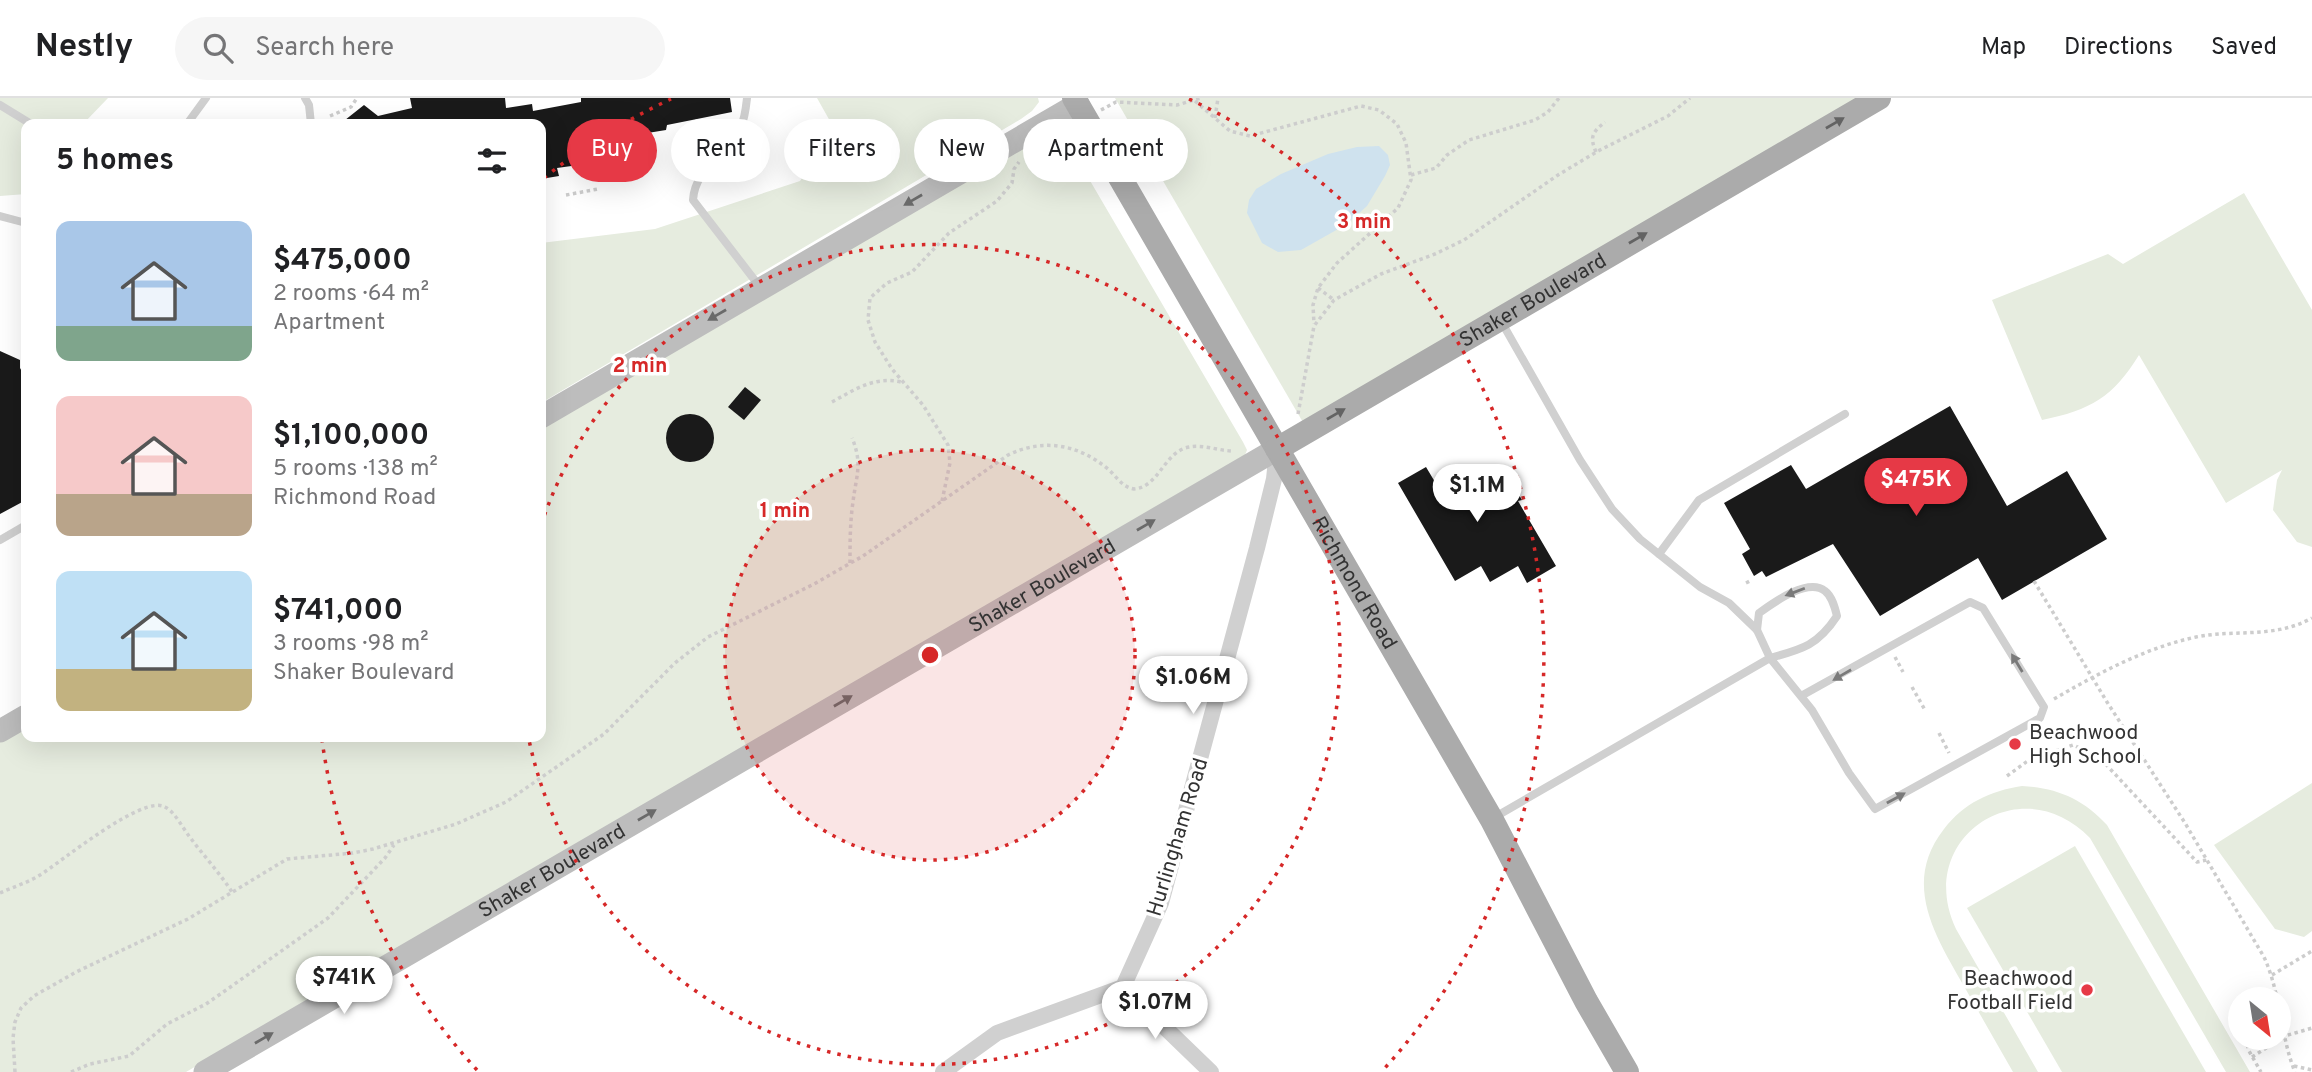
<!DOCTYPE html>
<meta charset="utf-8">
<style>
body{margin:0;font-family:Overpass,sans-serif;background:#f6f6f6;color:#202124;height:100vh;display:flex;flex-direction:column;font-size:26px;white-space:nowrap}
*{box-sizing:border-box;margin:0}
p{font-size:23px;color:#757577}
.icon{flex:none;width:38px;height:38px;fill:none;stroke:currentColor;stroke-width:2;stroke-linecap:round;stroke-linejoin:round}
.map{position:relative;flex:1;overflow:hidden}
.side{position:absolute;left:21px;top:21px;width:525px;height:623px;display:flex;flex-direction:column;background:#fff;border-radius:14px;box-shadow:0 7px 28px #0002}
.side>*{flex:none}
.top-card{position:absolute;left:567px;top:21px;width:665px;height:63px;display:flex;gap:14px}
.needle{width:46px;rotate:150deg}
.buttons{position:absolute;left:2228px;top:889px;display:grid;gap:14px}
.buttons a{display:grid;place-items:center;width:63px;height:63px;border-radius:50%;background:#fff;box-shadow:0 7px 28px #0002;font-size:35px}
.price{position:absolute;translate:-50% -60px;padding:0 16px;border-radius:24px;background:#fff;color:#222;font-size:23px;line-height:46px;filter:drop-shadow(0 2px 4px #0008)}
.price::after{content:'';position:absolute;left:50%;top:42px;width:21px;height:16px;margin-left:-10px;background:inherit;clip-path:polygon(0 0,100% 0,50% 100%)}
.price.selected{background:#e63946;color:#fff}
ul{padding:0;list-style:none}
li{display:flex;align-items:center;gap:21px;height:175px;padding:0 35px}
li span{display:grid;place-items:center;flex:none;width:196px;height:140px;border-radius:14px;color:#555}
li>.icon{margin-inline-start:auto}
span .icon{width:84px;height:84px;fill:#fffc;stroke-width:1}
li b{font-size:30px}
h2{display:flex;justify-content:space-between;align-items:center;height:84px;padding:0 35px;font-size:30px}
.pill{padding:0 24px;border-radius:32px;background:#fff;box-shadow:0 7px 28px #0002;font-size:24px;line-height:63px}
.pill.selected{background:#e63946;color:#fff}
header{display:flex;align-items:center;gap:42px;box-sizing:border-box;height:98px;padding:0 35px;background:#fff;border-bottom:2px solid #e0e0e0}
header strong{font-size:33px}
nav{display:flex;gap:38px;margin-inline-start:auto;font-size:24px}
.search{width:490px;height:63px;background:#f6f6f6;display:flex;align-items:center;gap:18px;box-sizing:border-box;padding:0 24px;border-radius:38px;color:#757577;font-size:26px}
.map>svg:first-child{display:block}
.green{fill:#e6ecdf}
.water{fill:#cfe2ee}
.building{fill:#1a1a1a}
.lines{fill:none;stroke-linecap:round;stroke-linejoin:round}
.path{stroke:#cdcdcd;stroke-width:3.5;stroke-dasharray:3.5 3.5;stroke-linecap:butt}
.service{stroke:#d0d0d0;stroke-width:8}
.minor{stroke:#d0d0d0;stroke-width:16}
.secondary{stroke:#bdbdbd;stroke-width:23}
.primary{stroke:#ababab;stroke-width:24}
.oneway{fill:#636363}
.oneway2{fill:#6a6a6a}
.oneway3{fill:#7a7a7a}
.ring{fill:none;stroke:#d62828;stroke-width:3.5;stroke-dasharray:3.5 7}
.poi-dot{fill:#e63946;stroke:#fff;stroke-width:2.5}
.labels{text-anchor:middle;stroke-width:7;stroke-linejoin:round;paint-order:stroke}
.street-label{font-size:21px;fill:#333;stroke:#fff}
.poi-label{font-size:21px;fill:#333;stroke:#fff;text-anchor:start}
.centre{fill:#d62828;stroke:#fff;stroke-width:3.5}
.ring-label{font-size:21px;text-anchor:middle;font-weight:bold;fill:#d62828;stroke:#fff;stroke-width:7;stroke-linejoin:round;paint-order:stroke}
</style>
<header>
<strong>Nestly</strong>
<div class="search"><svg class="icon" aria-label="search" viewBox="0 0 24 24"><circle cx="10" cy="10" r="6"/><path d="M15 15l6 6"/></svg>Search here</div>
<nav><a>Map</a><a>Directions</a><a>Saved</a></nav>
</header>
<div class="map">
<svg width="2312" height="974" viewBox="0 0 2312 974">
<rect width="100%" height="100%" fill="#fff"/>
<g class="green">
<path d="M0,0H108L83,26H26V96L0,98Z"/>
<path d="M817,0H1038L1039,4L1032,13L1021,21L541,305V145L655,131L800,83L835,32Z"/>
<path d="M1115,0H1879L1308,333Z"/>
<path d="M1058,28L1243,344L1247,352L1245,357L186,974H0V641L26,626V639H541V326Z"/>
<path d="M2244,95L2312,212V449L2297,444L2273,412L2277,382L2282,372L2226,405L2139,257C2113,299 2091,312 2042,322L1992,202L2108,156L2123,166Z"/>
<path d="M2312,685V833L2304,839L2275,831L2214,747Z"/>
<path d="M2022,688C2057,690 2083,701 2107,727L2250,974H2226L2090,740C2021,668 1913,740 1956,831L2038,974H2013C1997,946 1981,918 1965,890C1936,839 1901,786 1944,731C1964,705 1990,693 2022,688Z"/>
<path d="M2075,748L2206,974H2062L1967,810Z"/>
</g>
<path class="water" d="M1379,48L1388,57L1390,67L1385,78L1367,108L1347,126L1301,152L1278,154L1262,145L1247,115L1249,102L1256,91L1281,76L1328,56L1357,49Z"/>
<g class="building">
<path d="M410,0H505L506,10L532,6L533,13L581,4V0H730L732,14L667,27L666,32L623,39L625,52L591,59L593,65L557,70L559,78L541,81V26H340L364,7L378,18L412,10Z"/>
<path d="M0,253L20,262V270L26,281V402L0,416Z"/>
<path d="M745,289L761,302L744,322L728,309Z"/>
<path d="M1950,308L2007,408L2067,373L2107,441L2002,502L1978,460L1880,518L1833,446L1766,479L1762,473L1754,478L1742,456L1750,451L1724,405L1791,367L1806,391Z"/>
<circle cx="690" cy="340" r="24"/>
<path d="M1463,368L1472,385L1499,369L1508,385L1511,383L1522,402L1518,403L1556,468L1527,485L1518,468L1490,484L1481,468L1455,483L1398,385L1426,369L1435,384Z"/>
</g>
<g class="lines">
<g class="path">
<path d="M1195,3L1230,33L1250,38L1361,8L1379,12L1397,26L1406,45L1411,82L1398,110L1337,165L1318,190L1313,207L1314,226"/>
<path d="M1101,12L1116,4L1177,7L1201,0"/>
<path d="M330,18L351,9L357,0"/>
<path d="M1215,20L1218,0"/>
<path d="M1596,54C1589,38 1593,34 1605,24"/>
<path d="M1411,77L1436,70L1447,57L1469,42L1535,22L1548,14L1559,0"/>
<path d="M566,97L598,91"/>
<path d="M1318,190L1334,202"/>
<path d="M832,304C854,292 874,278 901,284"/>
<path d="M1298,316L1314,228L1334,202L1381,176L1435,156L1464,142L1558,77L1598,53L1668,18L1690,0"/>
<path d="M942,403L950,365L948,347L923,307L892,271L875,244L868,222L870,200L887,185L912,174L949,135L997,103L1012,85L1014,71L1019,64"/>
<path d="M850,465C850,445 850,424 853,404C856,378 863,366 852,340"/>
<path d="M2034,483L2107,604L2185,725L2264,859C2281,896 2280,937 2295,974"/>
<path d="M1746,485L1752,482"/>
<path d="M1895,559L1903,574"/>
<path d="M1912,589L1925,612"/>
<path d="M2054,601C2099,575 2145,550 2196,539C2236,531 2274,541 2312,520"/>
<path d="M1939,635L1949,655"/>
<path d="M2007,678L2029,662L2073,647L2099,659L2197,764L2207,762"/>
<path d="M0,795C13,789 27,785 40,777C61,764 143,696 165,709C175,714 182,729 189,738C203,757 219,774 232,794"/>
<path d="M2272,877L2312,853"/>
<path d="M2245,940L2249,953L2261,974"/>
<path d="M2252,959L2285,938L2312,930"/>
<path d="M2294,968L2312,972"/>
<path d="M15,974L13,940L15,924L21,910L34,898L76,874L188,821L287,761L353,755L373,751L456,726L506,704L604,636L675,565L708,539L814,486L863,458L1008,357C1043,340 1078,346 1108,371C1117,379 1122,389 1134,391C1158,389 1163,358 1185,350C1202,345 1217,353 1234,353"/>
<path d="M71,974L90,966L129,958L167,926L206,906L229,890L328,820L385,760L394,747"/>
</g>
<g class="service">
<path d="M305,0L309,7L311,26"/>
<path d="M747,0C746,9 745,20 741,28C728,56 695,69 693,102L760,189"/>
<path d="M0,7L31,26"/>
<path d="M187,26L206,0"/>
<path d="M0,118L26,125"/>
<path d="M1501,223L1580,362L1612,411L1640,441L1700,489L1729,505L1757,532L1770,560L1812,612L1849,675L1875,711L2040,620L2044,609L1983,510L1970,504L1801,598"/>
<path d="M0,442L26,427"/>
<path d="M1659,456L1699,402L1845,316"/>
<path d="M1495,719L1770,560C1803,551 1818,547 1837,518C1835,510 1832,498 1825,493C1808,479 1773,505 1759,515L1757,532"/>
</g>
<g class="minor">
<path d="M1123,889L1211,974"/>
<path d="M943,974L997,935L1123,889L1161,805L1257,450L1274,381L1277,352"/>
</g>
<g class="secondary">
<path d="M541,319L1078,6"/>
<path d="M0,633L26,618"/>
<path id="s1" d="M205,974L1277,351"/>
</g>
<g class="primary">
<path id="s2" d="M1074,0L1492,722L1586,903L1627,974"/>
<path id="s3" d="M1277,351L1879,0"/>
</g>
</g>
<defs><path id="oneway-solid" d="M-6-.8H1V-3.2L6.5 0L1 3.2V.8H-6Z" transform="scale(1.75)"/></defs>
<g class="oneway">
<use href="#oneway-solid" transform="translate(1835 25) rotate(-30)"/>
<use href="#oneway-solid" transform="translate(1638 140) rotate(-30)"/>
<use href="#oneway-solid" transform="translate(1336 316) rotate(-30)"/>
</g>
<g class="oneway2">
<use href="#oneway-solid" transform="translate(913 102) rotate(150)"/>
<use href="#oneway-solid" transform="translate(717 217) rotate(150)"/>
<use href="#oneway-solid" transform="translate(1146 427) rotate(-30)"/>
<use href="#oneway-solid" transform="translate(843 603) rotate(-30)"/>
<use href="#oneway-solid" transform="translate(647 717) rotate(-30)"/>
<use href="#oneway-solid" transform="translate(264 940) rotate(-30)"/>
</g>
<g class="oneway3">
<use href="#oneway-solid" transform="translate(1795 494) rotate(159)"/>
<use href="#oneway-solid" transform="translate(2017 565) rotate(-121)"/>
<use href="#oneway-solid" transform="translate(1842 577) rotate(150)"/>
<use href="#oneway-solid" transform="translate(1896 700) rotate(-29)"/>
</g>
<circle cx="930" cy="557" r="205" fill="#d62828" fill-opacity=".12"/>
<g class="ring">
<circle cx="930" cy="557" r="205"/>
<path d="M541 427A410 410 0 1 1 529 642"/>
<path d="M477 972A614 614 0 0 1 322 642M544 80A614 614 0 0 1 671 1M1189 1A614 614 0 0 1 1383 972"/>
</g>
<g class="poi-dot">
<circle cx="2015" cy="646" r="7"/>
<circle cx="2087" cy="892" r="7"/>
</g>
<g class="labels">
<g class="street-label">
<text dy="7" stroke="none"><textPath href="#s3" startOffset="296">Shaker Boulevard</textPath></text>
<text dy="7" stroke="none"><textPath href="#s2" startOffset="560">Richmond Road</textPath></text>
<text dy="7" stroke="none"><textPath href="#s1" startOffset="968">Shaker Boulevard</textPath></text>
<text transform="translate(1177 739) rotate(-73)" y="7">Hurlingham Road</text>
<text dy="7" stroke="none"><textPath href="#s1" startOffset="401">Shaker Boulevard</textPath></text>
</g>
<g class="poi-label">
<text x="2029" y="641">Beachwood<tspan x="2029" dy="24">High School</tspan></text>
<text x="2073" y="887" text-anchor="end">Beachwood<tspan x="2073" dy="24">Football Field</tspan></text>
</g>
</g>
<circle cx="930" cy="557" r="10" class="centre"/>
<g class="ring-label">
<text x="1364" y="130">3 min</text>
<text x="640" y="274">2 min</text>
<text x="785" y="419">1 min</text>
</g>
</svg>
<div class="buttons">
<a><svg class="needle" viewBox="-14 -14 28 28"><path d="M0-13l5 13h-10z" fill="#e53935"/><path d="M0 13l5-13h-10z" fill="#757577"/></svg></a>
</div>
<b class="price selected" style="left:1916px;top:420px">$475K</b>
<b class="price" style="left:1477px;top:426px">$1.1M</b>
<b class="price" style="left:1193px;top:618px">$1.06M</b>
<b class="price" style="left:344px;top:918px">$741K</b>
<b class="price" style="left:1155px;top:943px">$1.07M</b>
<div class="top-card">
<a class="pill selected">Buy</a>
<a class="pill">Rent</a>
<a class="pill">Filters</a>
<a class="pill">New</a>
<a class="pill">Apartment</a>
</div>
<section class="side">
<h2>5 homes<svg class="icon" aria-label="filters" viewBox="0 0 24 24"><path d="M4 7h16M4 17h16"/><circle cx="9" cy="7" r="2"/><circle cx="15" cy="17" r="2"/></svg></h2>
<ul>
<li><span style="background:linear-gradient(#a9c7e8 75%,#7fa58c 0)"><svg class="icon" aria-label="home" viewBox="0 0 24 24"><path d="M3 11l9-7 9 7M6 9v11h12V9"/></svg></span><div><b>$475,000</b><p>2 rooms · 64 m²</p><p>Apartment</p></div></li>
<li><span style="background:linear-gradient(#f6c9c9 70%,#b9a48a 0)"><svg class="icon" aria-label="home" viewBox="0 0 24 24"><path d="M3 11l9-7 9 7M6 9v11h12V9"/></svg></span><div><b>$1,100,000</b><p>5 rooms · 138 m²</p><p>Richmond Road</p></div></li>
<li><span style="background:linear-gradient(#bfe0f5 70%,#c2b280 0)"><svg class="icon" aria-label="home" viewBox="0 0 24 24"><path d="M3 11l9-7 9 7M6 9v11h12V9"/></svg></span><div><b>$741,000</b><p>3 rooms · 98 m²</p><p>Shaker Boulevard</p></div></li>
</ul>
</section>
</div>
